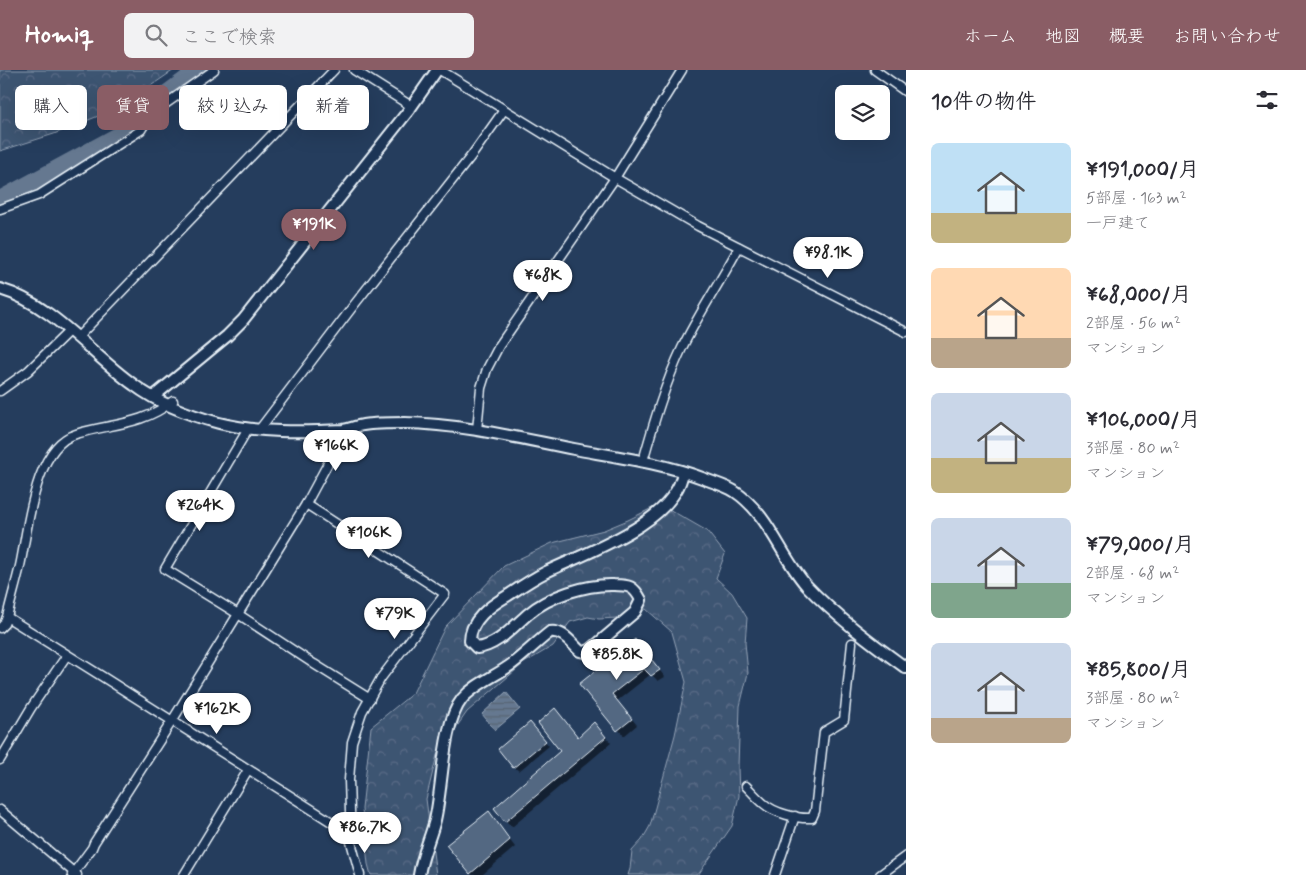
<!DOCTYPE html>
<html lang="ja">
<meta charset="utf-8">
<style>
body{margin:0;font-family:Mynerve,"Klee One",sans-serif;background:#f2f2f3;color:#2b2b33;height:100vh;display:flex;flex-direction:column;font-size:19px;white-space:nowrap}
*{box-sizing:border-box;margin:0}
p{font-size:16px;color:#7c7c81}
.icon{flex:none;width:28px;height:28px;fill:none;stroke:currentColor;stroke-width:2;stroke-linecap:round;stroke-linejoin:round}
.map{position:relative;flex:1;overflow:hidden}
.details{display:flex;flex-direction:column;background:#fff;width:400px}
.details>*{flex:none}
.banner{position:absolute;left:15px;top:15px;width:475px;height:45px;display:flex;gap:10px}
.fabs{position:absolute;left:835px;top:15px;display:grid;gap:10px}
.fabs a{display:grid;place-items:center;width:55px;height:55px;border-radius:8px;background:#fff;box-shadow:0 5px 20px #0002;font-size:25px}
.price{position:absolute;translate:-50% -42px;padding:0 11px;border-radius:18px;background:#fff;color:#222;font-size:16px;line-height:32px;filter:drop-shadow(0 1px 2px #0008)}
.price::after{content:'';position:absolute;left:50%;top:30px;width:15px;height:11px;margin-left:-8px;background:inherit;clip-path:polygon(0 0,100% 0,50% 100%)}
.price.current{background:#8a5d65;color:#fff}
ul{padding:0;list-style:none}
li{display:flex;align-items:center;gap:15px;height:125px;padding:0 25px}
li span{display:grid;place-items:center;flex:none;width:140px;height:100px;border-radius:8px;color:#555}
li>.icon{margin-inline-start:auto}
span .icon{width:60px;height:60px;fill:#fffc;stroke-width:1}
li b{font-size:21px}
h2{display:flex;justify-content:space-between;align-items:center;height:60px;padding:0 25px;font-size:21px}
.chip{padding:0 18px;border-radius:8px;background:#fff;box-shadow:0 5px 20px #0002;font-size:18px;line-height:45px}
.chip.current{background:#8a5d65;color:#fff}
header{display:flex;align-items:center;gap:30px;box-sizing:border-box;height:70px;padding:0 25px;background:#8a5d65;color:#fff}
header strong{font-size:24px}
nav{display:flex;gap:28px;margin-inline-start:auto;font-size:18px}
.search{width:350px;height:45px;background:#f2f2f3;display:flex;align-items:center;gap:12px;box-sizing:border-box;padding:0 18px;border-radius:8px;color:#7c7c81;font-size:19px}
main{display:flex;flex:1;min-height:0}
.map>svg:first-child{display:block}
.forest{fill:url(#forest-crowns);stroke:#93a2b5}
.water{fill:url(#water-rules);stroke:#99a8ba}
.shadow{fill:#0007}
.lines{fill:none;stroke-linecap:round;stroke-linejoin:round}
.river{stroke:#657890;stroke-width:18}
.building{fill:#536782;stroke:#e8f1f8}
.minor-casing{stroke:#e8f1f8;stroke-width:11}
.tertiary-casing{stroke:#e8f1f8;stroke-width:14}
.minor{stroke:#1d3557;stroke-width:8}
.tertiary{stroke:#1d3557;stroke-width:10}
</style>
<header>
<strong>Homiq</strong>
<div class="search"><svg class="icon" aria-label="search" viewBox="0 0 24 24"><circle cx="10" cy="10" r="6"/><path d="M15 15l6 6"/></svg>ここで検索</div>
<nav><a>ホーム</a><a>地図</a><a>概要</a><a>お問い合わせ</a></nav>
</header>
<main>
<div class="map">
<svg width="906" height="805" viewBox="0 0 906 805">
<defs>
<pattern id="forest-crowns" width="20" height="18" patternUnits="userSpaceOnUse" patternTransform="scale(1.25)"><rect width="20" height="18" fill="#3e5472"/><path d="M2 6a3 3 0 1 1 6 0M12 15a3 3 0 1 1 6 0" fill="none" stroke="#5a6d87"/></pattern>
<pattern id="water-rules" width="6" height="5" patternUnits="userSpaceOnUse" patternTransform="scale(1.25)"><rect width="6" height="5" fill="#657890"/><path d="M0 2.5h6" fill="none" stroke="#576270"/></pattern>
</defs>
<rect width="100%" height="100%" fill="#253d5d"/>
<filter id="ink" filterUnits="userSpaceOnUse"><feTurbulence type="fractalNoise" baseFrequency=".02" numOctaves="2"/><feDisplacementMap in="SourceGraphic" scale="10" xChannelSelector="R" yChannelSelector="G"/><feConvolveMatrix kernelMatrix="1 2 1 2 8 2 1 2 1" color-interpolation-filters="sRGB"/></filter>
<g filter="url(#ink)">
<g class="forest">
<path d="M0,0H174L118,38L54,64L0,81Z"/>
<path d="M660,434L707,461L725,484L716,508L732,523L747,548L745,573L748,603L740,636L738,697L739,726L732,756L698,805H628L630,799L632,781L642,770L650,756L675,665L686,612L672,562L646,539L617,548L599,549L588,547L570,552L553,576L524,593L467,642L437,685L426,729L436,805H371L368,794L362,739L371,657L413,623L445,557L504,496L552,473L604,460L628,450Z"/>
</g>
<path class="water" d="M506,622L520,639L495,660L482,644Z"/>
<g class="shadow">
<path d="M641,577L665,607L658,611L651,604L617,631L637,655L624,666L581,615Z"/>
<path d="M534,658L549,676L519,701L514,697Z"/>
<path d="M600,660L611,673L512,757L506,751L578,668Z"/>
<path d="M489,743L515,777L482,805H472L448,775Z"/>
</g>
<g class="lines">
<path class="river" d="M0,130L135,57L148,38L199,0"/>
</g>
<g class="building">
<path d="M635,569L660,600L651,606L644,599L612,624L632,649L617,661L579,614Z"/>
<path d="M555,638L578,667L594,652L606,667L505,752L494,738L560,681L538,653Z"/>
<path d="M530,652L546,671L513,698L498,679Z"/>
<path d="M489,741L510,770L470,804L446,775Z"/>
</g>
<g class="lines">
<defs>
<g id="minor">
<path d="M354,0L411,36"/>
<path d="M440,0L617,109L698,156L906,262"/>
<path d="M875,0L906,22"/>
<path d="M0,139L39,125L141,60L151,44L214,0"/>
<path d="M77,268L334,0"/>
<path d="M0,321L28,301L69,261"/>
<path d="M248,359L165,499L238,544L314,594L370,629"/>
<path d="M259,360L354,235L472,85L504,40"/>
<path d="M477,360L481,318L487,299L499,276L615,108L682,0"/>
<path d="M643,391C654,352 665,314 682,278C699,243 721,211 739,177"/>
<path d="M306,434L445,524L381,608L362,642L352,672L349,710L351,772L360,805"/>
<path d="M7,547L103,607L352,765"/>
<path d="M0,558L4,554L7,547C11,530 16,513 20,496C28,460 34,376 76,364C112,353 141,356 173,331"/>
<path d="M0,690L31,638L67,585"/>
<path d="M746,716C751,721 757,728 763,733C774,743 797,749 812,748L815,741L824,662L844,650L852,573"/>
<path d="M0,740L77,805"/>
<path d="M72,805L92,778L94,773L172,651L306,434L346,360"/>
<path d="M184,805L248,700"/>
<path d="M775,805L795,746"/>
<path d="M880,805L906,786"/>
</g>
<g id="tertiary">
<path d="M0,219C54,235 90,284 134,315C159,334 189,345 219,353C258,363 302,362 343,360C350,359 356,356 363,355C376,353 391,353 405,353C462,354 518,368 574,379C618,387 663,393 705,409C715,413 726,416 734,421C769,444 780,485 806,515C834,545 873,574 906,598"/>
<path d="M153,327L227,266L243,250L409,40L437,0"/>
<path d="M419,805C422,785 430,769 435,750C443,717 442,654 462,629C475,614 496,606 512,594C525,584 537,572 550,562C563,560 571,573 580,581L584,582L590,580L635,542L641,530C634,516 629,515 614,515C586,514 549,526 528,544C513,557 497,576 477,578L470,571C470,550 490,536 507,526C519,518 532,509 546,502C587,482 675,453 683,402"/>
</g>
</defs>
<use href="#minor" class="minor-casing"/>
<use href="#tertiary" class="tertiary-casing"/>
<use href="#minor" class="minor"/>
<use href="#tertiary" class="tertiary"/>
</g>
</g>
</svg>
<div class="fabs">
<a><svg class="icon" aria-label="layers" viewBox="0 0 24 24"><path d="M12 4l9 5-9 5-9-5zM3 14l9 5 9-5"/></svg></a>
</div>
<b class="price current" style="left:314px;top:181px">¥191K</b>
<b class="price" style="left:828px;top:209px">¥98.1K</b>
<b class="price" style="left:543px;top:232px">¥68K</b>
<b class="price" style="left:336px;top:402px">¥166K</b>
<b class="price" style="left:200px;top:462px">¥264K</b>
<b class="price" style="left:369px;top:489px">¥106K</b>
<b class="price" style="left:395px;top:570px">¥79K</b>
<b class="price" style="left:617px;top:611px">¥85.8K</b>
<b class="price" style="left:217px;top:665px">¥162K</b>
<b class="price" style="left:365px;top:784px">¥86.7K</b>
<div class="banner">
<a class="chip">購入</a>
<a class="chip current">賃貸</a>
<a class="chip">絞り込み</a>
<a class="chip">新着</a>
</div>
</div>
<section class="details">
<h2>10件の物件<svg class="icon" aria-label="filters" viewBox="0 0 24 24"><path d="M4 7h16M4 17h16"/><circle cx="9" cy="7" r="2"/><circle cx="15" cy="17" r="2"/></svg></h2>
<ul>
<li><span style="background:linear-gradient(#bfe0f5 70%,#c2b280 0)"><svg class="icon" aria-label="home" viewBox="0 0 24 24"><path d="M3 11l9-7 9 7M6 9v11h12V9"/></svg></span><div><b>¥191,000/月</b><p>5部屋 · 163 m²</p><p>一戸建て</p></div></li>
<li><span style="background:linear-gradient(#ffd9b3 70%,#b9a48a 0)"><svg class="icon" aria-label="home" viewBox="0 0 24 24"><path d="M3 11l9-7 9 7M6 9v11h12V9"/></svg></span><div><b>¥68,000/月</b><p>2部屋 · 56 m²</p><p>マンション</p></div></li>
<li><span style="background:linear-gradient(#c9d6e8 65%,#c2b280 0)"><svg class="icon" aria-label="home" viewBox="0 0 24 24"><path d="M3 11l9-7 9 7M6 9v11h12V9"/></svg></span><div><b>¥106,000/月</b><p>3部屋 · 80 m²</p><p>マンション</p></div></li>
<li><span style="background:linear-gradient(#c9d6e8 65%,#7fa58c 0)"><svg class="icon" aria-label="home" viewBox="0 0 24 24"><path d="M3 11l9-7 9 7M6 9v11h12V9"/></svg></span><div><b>¥79,000/月</b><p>2部屋 · 68 m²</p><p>マンション</p></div></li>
<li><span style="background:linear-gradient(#c9d6e8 75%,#b9a48a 0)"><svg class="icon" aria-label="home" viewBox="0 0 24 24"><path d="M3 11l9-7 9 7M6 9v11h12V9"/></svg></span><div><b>¥85,800/月</b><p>3部屋 · 80 m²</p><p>マンション</p></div></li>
</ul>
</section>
</main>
